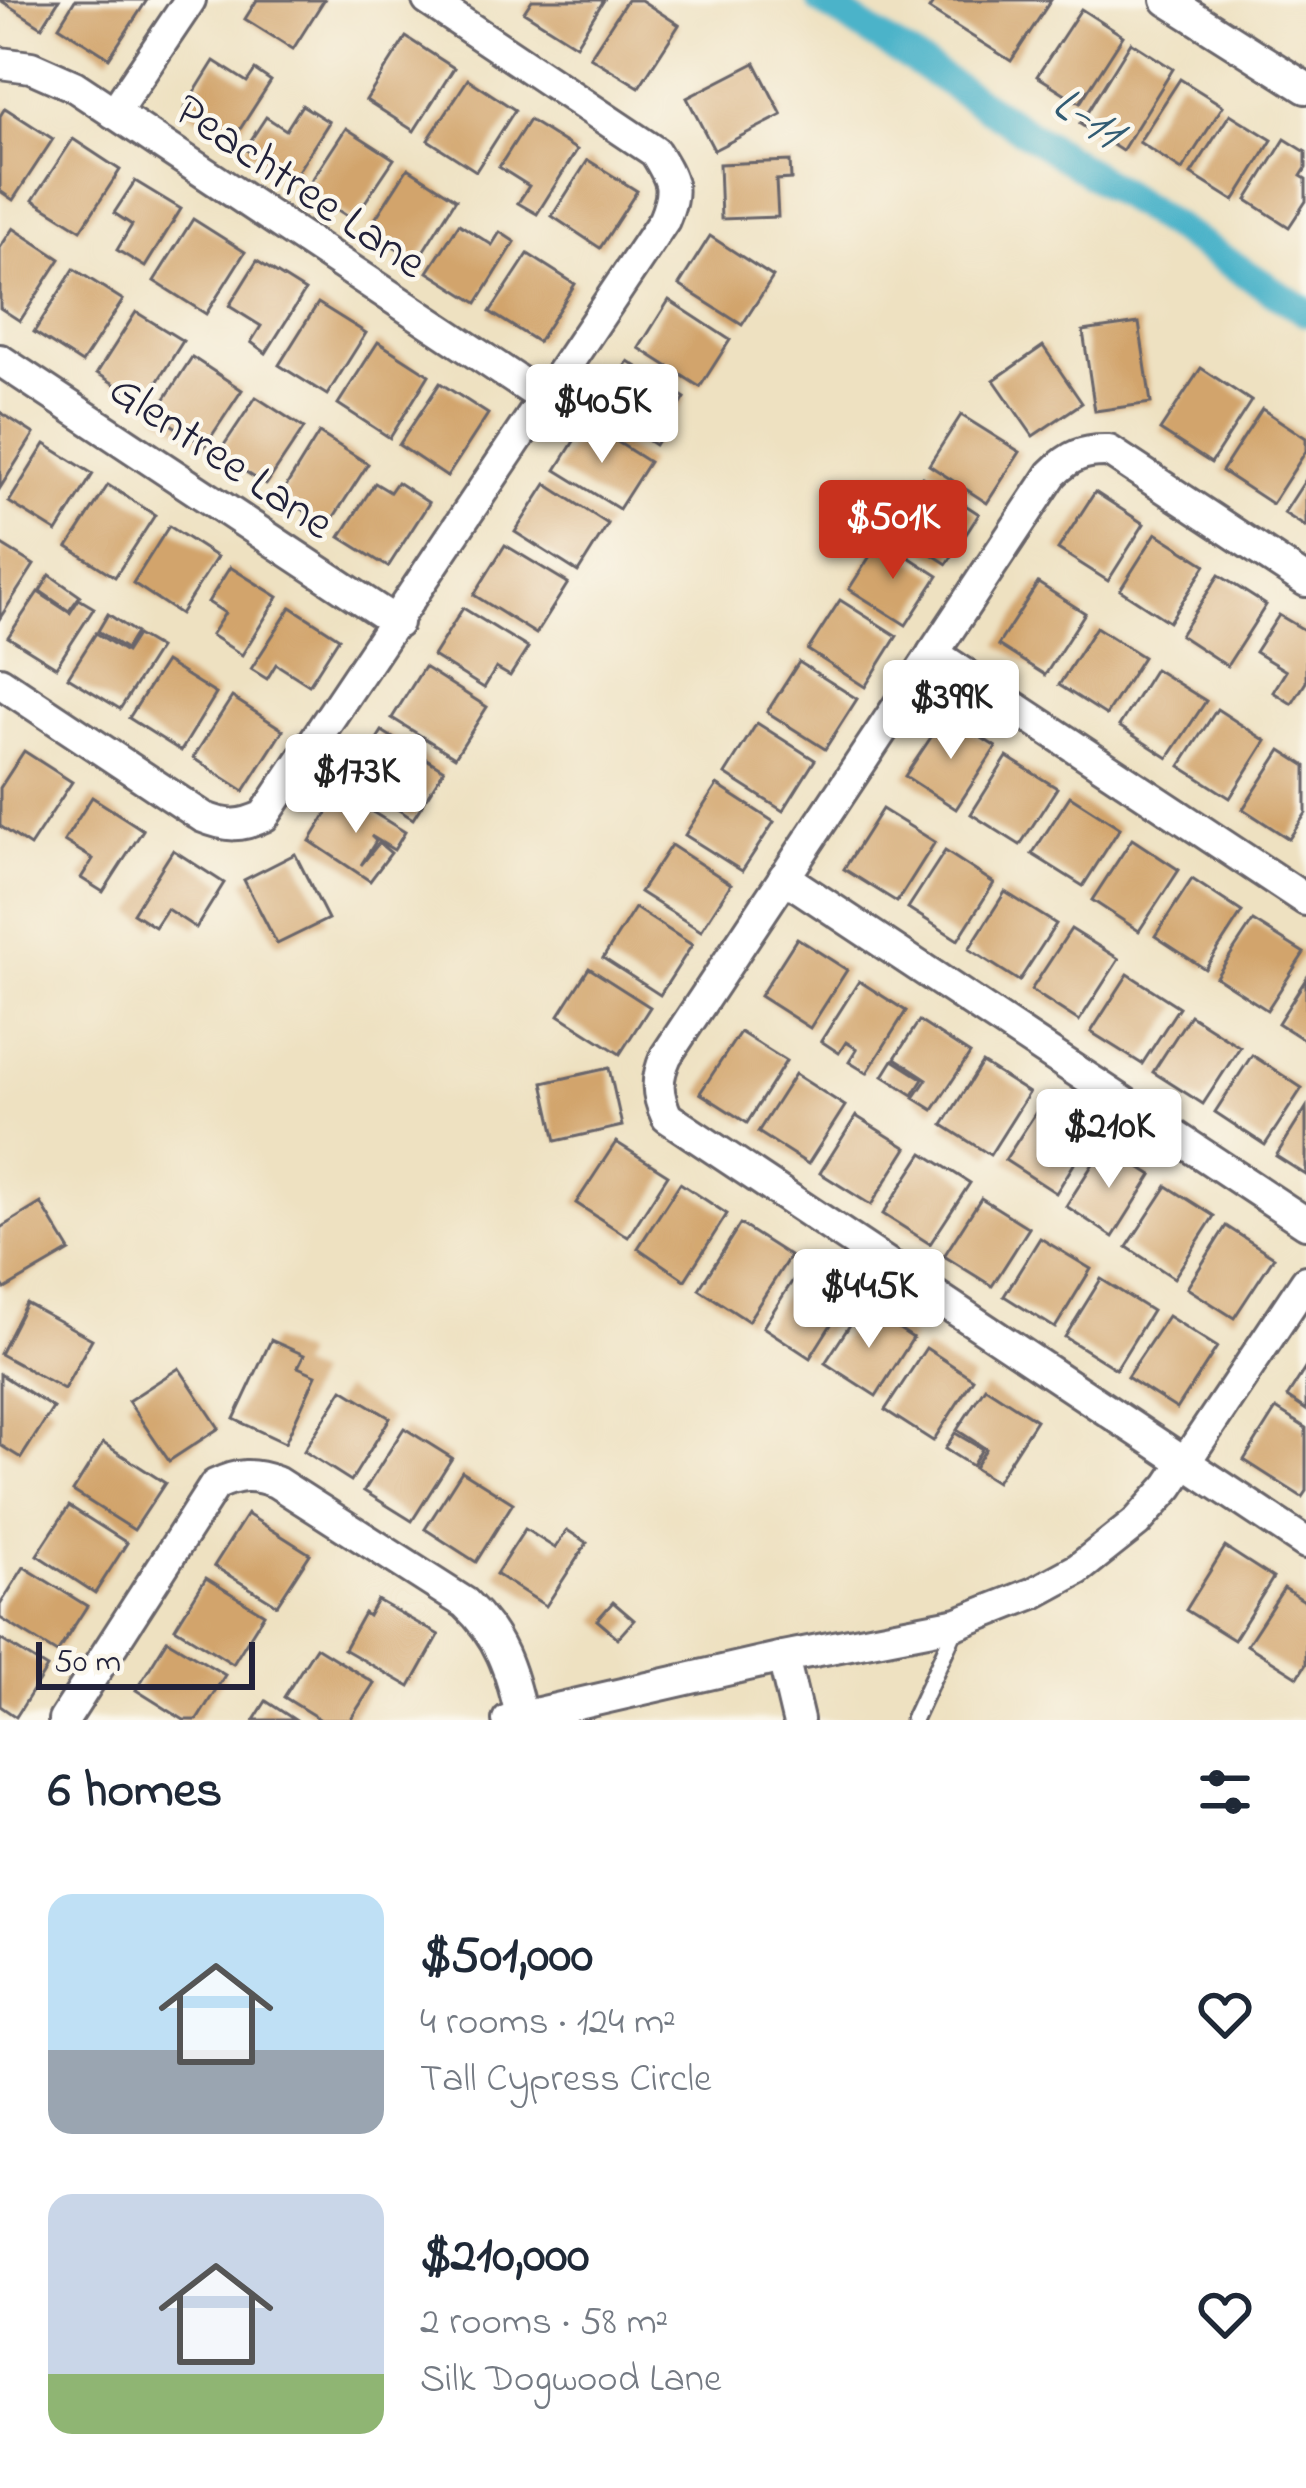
<!DOCTYPE html>
<meta charset="utf-8">
<style>
body{margin:0;font-family:"Indie Flower",sans-serif;background:#f6f6f7;color:#1f2937;height:100vh;display:flex;flex-direction:column;font-size:45px;white-space:nowrap}
*{box-sizing:border-box;margin:0}
p{font-size:39px;color:#747a83}
.icon{flex:none;width:66px;height:66px;fill:none;stroke:currentColor;stroke-width:2;stroke-linecap:round;stroke-linejoin:round}
.map{position:relative;height:1720px;overflow:hidden}
.sheet{display:flex;flex-direction:column;background:#fff;flex:1}
.sheet>*{flex:none}
.scale{position:absolute;left:36px;bottom:30px;width:219px;box-sizing:border-box;padding-left:12px;border:6px solid #22223b;border-top:0;font-size:33px;line-height:42px;white-space:nowrap;color:#22223b;-webkit-text-stroke:9px #fbf7ec;paint-order:stroke}
.price{position:absolute;translate:-50% -102px;padding:0 27px;border-radius:12px;background:#fff;color:#222;font-size:39px;line-height:78px;filter:drop-shadow(0 3px 6px #0008)}
.price::after{content:'';position:absolute;left:50%;top:72px;width:36px;height:27px;margin-left:-18px;background:inherit;clip-path:polygon(0 0,100% 0,50% 100%)}
.price.selected{background:#c8321e;color:#fff}
ul{padding:0;list-style:none}
li{display:flex;align-items:center;gap:36px;height:300px;padding:0 48px}
li span{display:grid;place-items:center;flex:none;width:336px;height:240px;border-radius:24px;color:#555}
li>.icon{margin-inline-start:auto}
span .icon{width:144px;height:144px;fill:#fffc;stroke-width:1}
li b{font-size:51px}
h2{display:flex;justify-content:space-between;align-items:center;height:144px;padding:0 48px;font-size:51px}
.map>svg:first-child{display:block}
.lines{fill:none;stroke-linecap:round;stroke-linejoin:round}
.canal{stroke:#4bb3c9;stroke-width:30}
.building{fill:#d2a46c}
.service-casing{stroke:#69656a;stroke-width:21}
.minor-casing{stroke:#69656a;stroke-width:36}
.service{stroke:#fff;stroke-width:15}
.minor{stroke:#fff;stroke-width:30}
.labels{text-anchor:middle;stroke-width:9;stroke-linejoin:round;paint-order:stroke}
.street-label{font-size:48px;fill:#22223b;stroke:#fbf7ec}
.water-label{font-size:51px;font-style:italic;fill:#325c74;stroke:#fbf7ec}
</style>
<div class="map">
<svg width="1306" height="1720" viewBox="0 0 1306 1720">
<rect width="100%" height="100%" fill="#fbf7ec"/>
<filter id="ink" filterUnits="userSpaceOnUse"><feTurbulence type="fractalNoise" baseFrequency=".00833" numOctaves="2"/><feDisplacementMap in="SourceGraphic" scale="24" xChannelSelector="R" yChannelSelector="G"/><feConvolveMatrix kernelMatrix="1 2 1 2 8 2 1 2 1" color-interpolation-filters="sRGB"/></filter>
<filter id="wash" filterUnits="userSpaceOnUse"><feTurbulence type="fractalNoise" baseFrequency=".004" numOctaves="4" result="noise"/><feDisplacementMap in="SourceGraphic" scale="48" xChannelSelector="R" yChannelSelector="G"/><feGaussianBlur stdDeviation="2.7" result="paint"/><feColorMatrix in="noise" values="0 0 0 0 0 0 0 0 0 0 0 0 0 0 0 0 0 1.4 0 .05"/><feComposite in="paint" operator="in"/></filter>
<g filter="url(#wash)">
<rect width="100%" height="100%" fill="#eee1c1"/>
<g class="lines">
<path class="canal" d="M820,0L1306,312"/>
</g>
<g id="blocks">
<g class="building">
<path d="M0,0H59L42,27Z"/>
<path d="M75,0H147L109,58L59,26Z"/>
<path d="M257,0H324L293,49L245,19Z"/>
<path d="M532,0H604L576,45L524,12Z"/>
<path d="M627,0H641L679,25L639,87L590,57Z"/>
<path d="M935,0H1051L1011,61L929,9Z"/>
<path d="M1081,9L1123,36L1080,103L1037,76Z"/>
<path d="M406,37L454,68L414,131L366,100Z"/>
<path d="M1131,42L1173,69L1122,151L1080,124Z"/>
<path d="M214,61L247,82L255,70L271,81L233,140L184,109Z"/>
<path d="M755,63L782,115L714,150L687,98Z"/>
<path d="M468,79L515,110L476,171L428,140Z"/>
<path d="M1180,79L1223,106L1182,170L1139,142Z"/>
<path d="M302,105L329,122L293,179L245,149L266,117L286,130Z"/>
<path d="M5,108L53,139L13,200L0,191V116Z"/>
<path d="M1230,114L1272,140L1234,201L1191,174Z"/>
<path d="M529,120L577,150L537,214L518,203L529,186L499,167Z"/>
<path d="M346,128L394,159L353,220L306,189Z"/>
<path d="M73,139L120,170L81,230L33,200Z"/>
<path d="M1285,139L1306,152V168L1301,176L1306,179V201L1289,227L1247,200Z"/>
<path d="M588,160L637,191L600,248L552,216Z"/>
<path d="M790,161L791,179L776,180L778,217L721,219L719,164Z"/>
<path d="M408,168L456,199L417,261L368,230Z"/>
<path d="M135,181L181,209L145,267L117,250L132,225L114,213Z"/>
<path d="M193,219L245,252L206,314L154,281Z"/>
<path d="M459,224L492,245L500,232L515,242L477,303L428,272Z"/>
<path d="M13,228L60,259L20,321L0,308V248Z"/>
<path d="M710,236L773,277L742,325L679,285Z"/>
<path d="M528,254L575,284L538,342L490,312Z"/>
<path d="M257,261L305,291L266,353L251,342L261,326L229,306Z"/>
<path d="M74,269L123,300L82,363L34,332Z"/>
<path d="M669,300L730,340L700,387L639,348Z"/>
<path d="M318,303L366,333L327,395L279,365Z"/>
<path d="M136,312L183,341L144,403L97,373Z"/>
<path d="M1139,323L1151,403L1095,411L1083,331Z"/>
<path d="M378,342L429,375L390,438L338,404Z"/>
<path d="M1043,346L1082,403L1033,436L994,380Z"/>
<path d="M192,357L242,390L205,446L155,414Z"/>
<path d="M628,361L685,398L655,445L598,408Z"/>
<path d="M1201,368L1251,401L1211,463L1160,430Z"/>
<path d="M440,383L488,414L447,477L399,445Z"/>
<path d="M256,397L304,428L266,485L218,454Z"/>
<path d="M1262,409L1306,438V451L1272,504L1222,471Z"/>
<path d="M0,412L34,434L0,488Z"/>
<path d="M961,415L1020,452L987,503L929,465Z"/>
<path d="M586,422L649,462L619,509L556,470Z"/>
<path d="M319,433L368,464L328,526L280,496Z"/>
<path d="M45,444L93,474L57,532L9,502Z"/>
<path d="M922,477L979,514L947,564L889,527Z"/>
<path d="M1306,479V527L1284,513Z"/>
<path d="M397,482L429,503L388,567L340,537L375,483L390,492Z"/>
<path d="M546,484L608,524L578,572L515,532Z"/>
<path d="M108,485L155,515L115,577L68,547Z"/>
<path d="M1095,492L1144,524L1108,581L1058,549Z"/>
<path d="M169,526L217,557L180,614L133,583Z"/>
<path d="M1156,533L1206,565L1169,622L1120,590Z"/>
<path d="M881,539L938,576L906,625L849,589Z"/>
<path d="M0,544L34,565L0,618Z"/>
<path d="M505,545L568,583L536,634L474,595Z"/>
<path d="M230,567L278,597L242,655L211,635L225,613L208,602Z"/>
<path d="M50,575L80,596L69,611L40,591Z"/>
<path d="M1219,575L1266,605L1227,666L1180,635Z"/>
<path d="M1038,583L1085,613L1045,675L998,645Z"/>
<path d="M38,592L70,613L79,599L94,608L56,667L8,637Z"/>
<path d="M840,600L897,636L865,687L808,650Z"/>
<path d="M291,607L339,638L309,685L276,664L267,679L251,669Z"/>
<path d="M463,608L528,648L510,676L496,668L484,688L433,656Z"/>
<path d="M108,614L136,633L126,649L98,631Z"/>
<path d="M1279,615L1306,631V682L1292,704L1273,692L1286,671L1255,652Z"/>
<path d="M1096,627L1143,657L1106,715L1059,685Z"/>
<path d="M96,633L126,652L137,635L159,648L120,709L68,677Z"/>
<path d="M165,662L216,694L181,751L129,718Z"/>
<path d="M799,662L857,699L825,749L767,712Z"/>
<path d="M424,667L487,707L455,757L392,718Z"/>
<path d="M1155,669L1206,701L1168,758L1119,726Z"/>
<path d="M232,697L283,730L244,791L193,758Z"/>
<path d="M1217,709L1266,741L1230,798L1180,766Z"/>
<path d="M946,715L996,747L956,809L905,776Z"/>
<path d="M757,723L815,760L783,811L725,774Z"/>
<path d="M382,731L444,770L413,819L351,780Z"/>
<path d="M1281,750L1306,766V813L1289,839L1243,809Z"/>
<path d="M24,751L72,782L30,846L0,826V788Z"/>
<path d="M1007,757L1057,788L1020,845L971,814Z"/>
<path d="M717,785L774,822L742,871L685,835Z"/>
<path d="M340,792L405,832L394,850L371,836L376,841L361,865L379,843L391,853L370,881L310,841Z"/>
<path d="M1070,796L1120,828L1083,886L1032,854Z"/>
<path d="M92,797L143,830L103,892L81,878L93,859L64,841Z"/>
<path d="M882,809L935,842L897,902L844,869Z"/>
<path d="M1132,839L1179,870L1139,931L1092,900Z"/>
<path d="M671,845L731,884L701,931L640,892Z"/>
<path d="M173,850L224,883L196,928L167,909L155,927L133,913Z"/>
<path d="M945,851L994,883L958,940L908,908Z"/>
<path d="M295,854L328,919L277,944L244,880Z"/>
<path d="M1192,879L1242,912L1205,969L1155,936Z"/>
<path d="M1005,892L1056,924L1019,981L969,949Z"/>
<path d="M635,908L692,945L660,995L603,958Z"/>
<path d="M1253,921L1304,953L1267,1010L1216,977Z"/>
<path d="M1071,929L1119,959L1079,1021L1031,990Z"/>
<path d="M797,938L847,970L810,1028L760,996Z"/>
<path d="M589,968L650,1007L620,1054L559,1015Z"/>
<path d="M1128,974L1179,1007L1142,1064L1091,1032Z"/>
<path d="M1306,979V1041L1278,1023Z"/>
<path d="M859,981L906,1011L867,1073L849,1062L857,1049L846,1042L839,1053L821,1041Z"/>
<path d="M1190,1015L1240,1047L1203,1104L1153,1072Z"/>
<path d="M919,1021L970,1054L933,1110L914,1098L927,1079L895,1058Z"/>
<path d="M740,1032L786,1061L747,1123L700,1093Z"/>
<path d="M1252,1055L1302,1088L1265,1145L1215,1112Z"/>
<path d="M893,1060L923,1079L913,1095L883,1076Z"/>
<path d="M982,1063L1029,1093L990,1155L943,1125Z"/>
<path d="M609,1068L622,1126L556,1141L543,1083Z"/>
<path d="M795,1074L845,1106L808,1164L758,1132Z"/>
<path d="M1042,1103L1092,1135L1056,1193L1005,1160Z"/>
<path d="M1306,1108V1175L1276,1156Z"/>
<path d="M856,1116L907,1148L871,1205L820,1173Z"/>
<path d="M616,1142L668,1175L628,1237L576,1203Z"/>
<path d="M1105,1145L1152,1175L1113,1237L1066,1206Z"/>
<path d="M923,1153L970,1183L930,1244L883,1214Z"/>
<path d="M680,1183L727,1214L685,1280L638,1248Z"/>
<path d="M1167,1186L1214,1216L1174,1278L1127,1247Z"/>
<path d="M981,1198L1029,1228L992,1286L944,1256Z"/>
<path d="M41,1203L70,1251L5,1289L0,1281V1228Z"/>
<path d="M740,1224L790,1256L748,1321L699,1289Z"/>
<path d="M1226,1226L1274,1257L1234,1318L1187,1288Z"/>
<path d="M1040,1238L1091,1269L1055,1328L1004,1296Z"/>
<path d="M802,1266L849,1296L810,1358L763,1327Z"/>
<path d="M1101,1279L1152,1311L1116,1369L1065,1337Z"/>
<path d="M26,1303L92,1339L64,1389L0,1354Z"/>
<path d="M863,1305L913,1338L876,1396L825,1363Z"/>
<path d="M1168,1316L1217,1347L1177,1409L1127,1377Z"/>
<path d="M271,1340L304,1355L298,1367L316,1375L285,1443L234,1419Z"/>
<path d="M926,1348L973,1379L933,1441L885,1410Z"/>
<path d="M1306,1367V1410L1287,1397Z"/>
<path d="M179,1368L219,1428L169,1461L128,1401Z"/>
<path d="M0,1374L53,1408L21,1458L0,1445Z"/>
<path d="M985,1387L1036,1420L996,1482L974,1468L986,1449L957,1430Z"/>
<path d="M343,1389L390,1418L351,1481L304,1451Z"/>
<path d="M1276,1409L1306,1428V1491L1302,1497L1244,1460Z"/>
<path d="M404,1428L452,1458L412,1521L364,1491Z"/>
<path d="M955,1433L982,1449L972,1466L945,1449Z"/>
<path d="M103,1443L165,1483L134,1530L73,1491Z"/>
<path d="M462,1471L513,1503L476,1562L425,1529Z"/>
<path d="M69,1506L127,1543L95,1593L37,1555Z"/>
<path d="M247,1514L310,1554L277,1605L214,1566Z"/>
<path d="M525,1529L555,1548L567,1530L587,1543L546,1606L496,1574Z"/>
<path d="M1225,1547L1273,1578L1234,1640L1186,1610Z"/>
<path d="M24,1567L87,1606L57,1653L0,1618V1605Z"/>
<path d="M206,1578L264,1614L233,1664L175,1628Z"/>
<path d="M1284,1588L1306,1602V1664L1298,1677L1247,1645Z"/>
<path d="M377,1600L439,1635L410,1687L344,1649L364,1613L368,1616Z"/>
<path d="M613,1602L634,1620L618,1638L597,1620Z"/>
<path d="M0,1639L47,1668L16,1717L0,1706Z"/>
<path d="M167,1640L225,1675L197,1720H184L136,1690Z"/>
<path d="M316,1647L374,1683L350,1720H321L284,1697Z"/>
<path d="M266,1701L295,1720H254Z"/>
</g>
</g>
</g>
<g filter="url(#ink)">
<use href="#blocks" fill-opacity="0" stroke="#69656a" stroke-width="3"/>
<g class="lines">
<defs>
<path id="service" d="M913,1720L957,1625"/>
<g id="minor">
<path d="M1167,0L1306,88"/>
<path d="M0,63L31,67L74,86L545,399"/>
<path d="M114,113L190,0"/>
<path d="M0,360L397,623"/>
<path d="M1306,581L1109,451C1083,450 1070,456 1052,474L666,1056C656,1079 656,1093 667,1117L1306,1543"/>
<path d="M933,653L1306,900"/>
<path d="M0,682L203,817C227,827 241,827 264,816L664,220C677,188 673,181 655,152L428,0"/>
<path d="M784,877L1306,1223"/>
<path d="M783,1657L798,1720"/>
<path d="M64,1720L215,1485C238,1474 252,1473 276,1482L465,1603C500,1636 511,1670 521,1716"/>
<path d="M508,1720L783,1657L958,1623L1034,1593L1078,1569L1136,1523L1169,1486L1306,1281"/>
</g>
</defs>
<use href="#service" class="service-casing"/>
<use href="#minor" class="minor-casing"/>
<use href="#service" class="service"/>
<use href="#minor" class="minor"/>
</g>
</g>
<g class="labels">
<g class="street-label">
<text transform="translate(302 184) rotate(34)" y="17">Peachtree Lane</text>
<text transform="translate(223 454) rotate(34)" y="17">Glentree Lane</text>
</g>
<g class="water-label">
<text transform="translate(1089 115) rotate(33)" y="18">L-11</text>
</g>
</g>
</svg>
<div class="scale">50 m</div>
<b class="price" style="left:602px;top:466px">$405K</b>
<b class="price selected" style="left:893px;top:582px">$501K</b>
<b class="price" style="left:951px;top:762px">$399K</b>
<b class="price" style="left:356px;top:836px">$173K</b>
<b class="price" style="left:1109px;top:1191px">$210K</b>
<b class="price" style="left:869px;top:1351px">$445K</b>
</div>
<section class="sheet">
<h2>6 homes<svg class="icon" aria-label="filters" viewBox="0 0 24 24"><path d="M4 7h16M4 17h16"/><circle cx="9" cy="7" r="2"/><circle cx="15" cy="17" r="2"/></svg></h2>
<ul>
<li><span style="background:linear-gradient(#bfe0f5 65%,#9aa5b1 0)"><svg class="icon" aria-label="home" viewBox="0 0 24 24"><path d="M3 11l9-7 9 7M6 9v11h12V9"/></svg></span><div><b>$501,000</b><p>4 rooms · 124 m²</p><p>Tall Cypress Circle</p></div><svg class="icon" aria-label="heart" viewBox="0 0 24 24"><path d="M12 20l-8-8c-3-5 5-10 8-4 3-6 11-1 8 4z"/></svg></li>
<li><span style="background:linear-gradient(#c9d6e8 75%,#8fb573 0)"><svg class="icon" aria-label="home" viewBox="0 0 24 24"><path d="M3 11l9-7 9 7M6 9v11h12V9"/></svg></span><div><b>$210,000</b><p>2 rooms · 58 m²</p><p>Silk Dogwood Lane</p></div><svg class="icon" aria-label="heart" viewBox="0 0 24 24"><path d="M12 20l-8-8c-3-5 5-10 8-4 3-6 11-1 8 4z"/></svg></li>
</ul>
</section>
